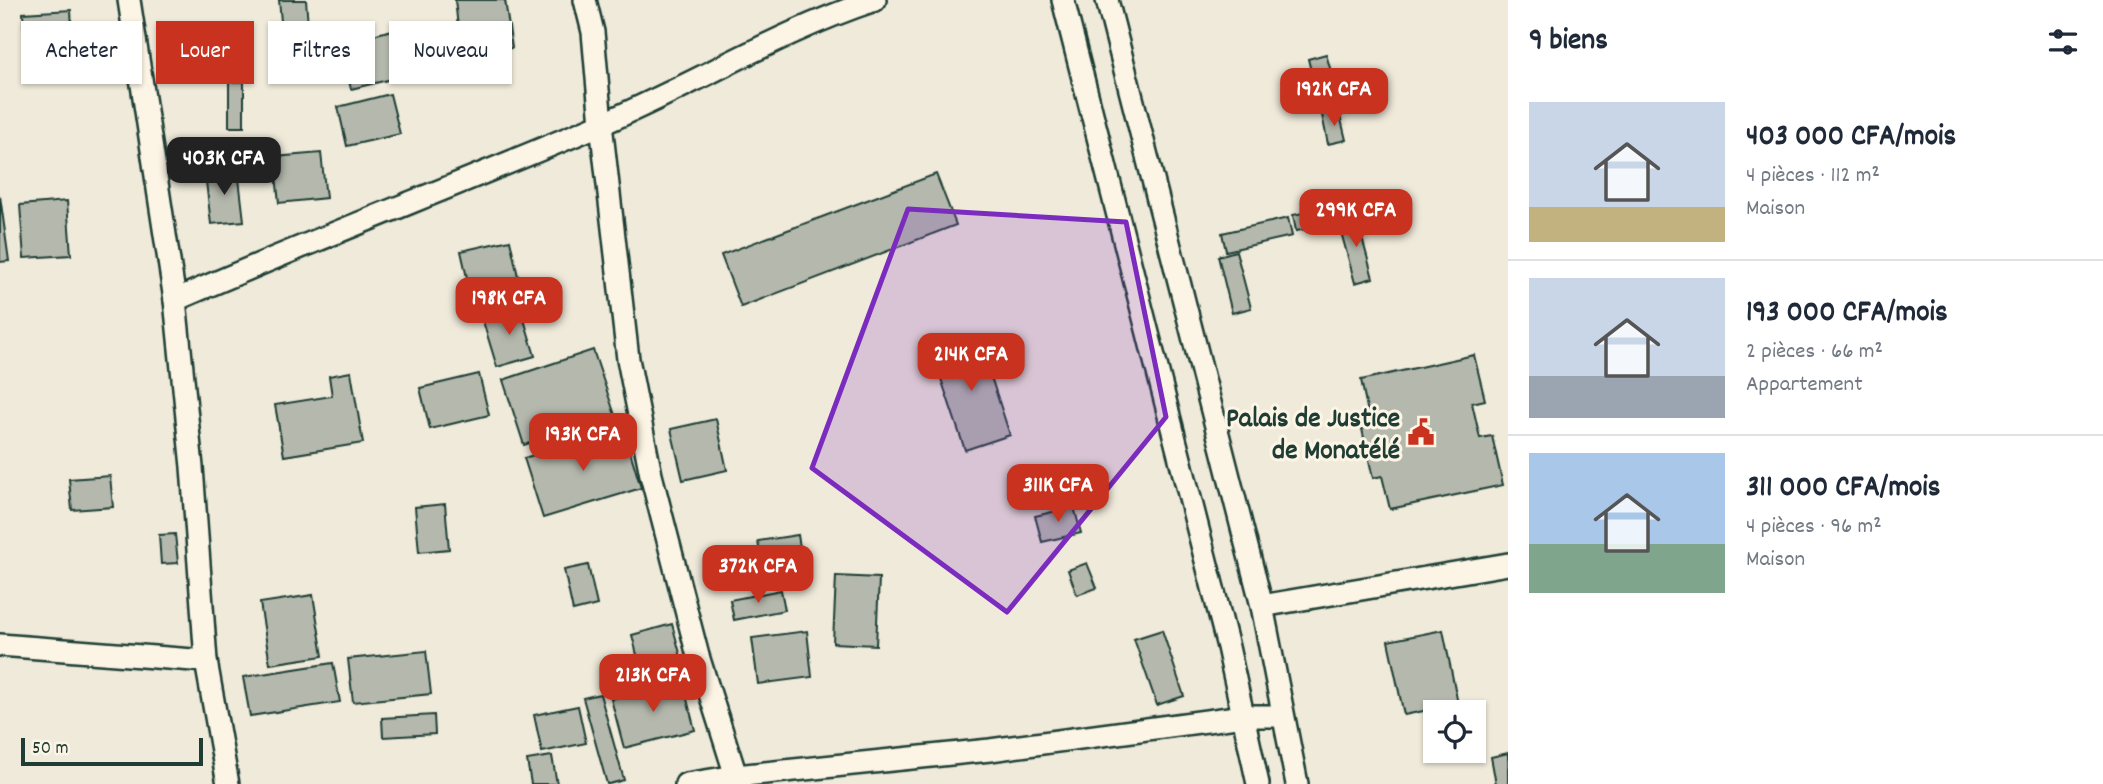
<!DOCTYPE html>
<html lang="fr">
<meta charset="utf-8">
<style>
body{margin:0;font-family:Dekko,sans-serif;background:#f2f2f3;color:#1f2937;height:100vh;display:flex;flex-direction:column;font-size:26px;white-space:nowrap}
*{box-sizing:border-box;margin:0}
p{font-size:23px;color:#747a83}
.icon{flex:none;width:38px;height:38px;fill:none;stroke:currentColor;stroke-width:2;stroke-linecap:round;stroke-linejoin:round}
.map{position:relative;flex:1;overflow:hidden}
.details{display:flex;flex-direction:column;background:#fff;width:595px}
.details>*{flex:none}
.top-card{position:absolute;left:21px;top:21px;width:665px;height:63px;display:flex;gap:14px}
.fabs{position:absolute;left:1423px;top:700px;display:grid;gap:14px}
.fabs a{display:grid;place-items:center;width:63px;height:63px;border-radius:0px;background:#fff;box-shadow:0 2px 5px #0004;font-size:35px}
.scale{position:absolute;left:21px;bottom:18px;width:182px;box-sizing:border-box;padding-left:7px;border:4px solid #1f3d34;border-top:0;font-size:19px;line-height:24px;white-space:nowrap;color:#1f3d34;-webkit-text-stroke:5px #fcf5e5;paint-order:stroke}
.price{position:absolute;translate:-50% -60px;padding:0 16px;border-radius:14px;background:#c8321e;color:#fff;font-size:23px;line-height:46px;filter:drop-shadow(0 2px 4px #0008)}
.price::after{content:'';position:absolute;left:50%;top:42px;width:21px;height:16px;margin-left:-10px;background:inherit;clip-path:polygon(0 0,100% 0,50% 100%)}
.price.selected{background:#222;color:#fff}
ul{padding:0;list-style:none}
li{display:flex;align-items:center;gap:21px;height:175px;padding:0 21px}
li+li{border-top:2px solid #e0e1e3}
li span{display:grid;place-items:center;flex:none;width:196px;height:140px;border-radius:0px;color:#555}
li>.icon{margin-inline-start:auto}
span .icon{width:84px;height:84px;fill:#fffc;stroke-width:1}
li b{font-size:30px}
h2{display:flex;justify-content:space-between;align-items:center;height:84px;padding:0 21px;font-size:30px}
.pill{padding:0 24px;border-radius:0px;background:#fff;box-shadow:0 2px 5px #0004;font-size:24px;line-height:63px}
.pill.selected{background:#c8321e;color:#fff}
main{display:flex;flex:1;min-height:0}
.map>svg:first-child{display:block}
.building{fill:#b5b9ad;stroke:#1f3d34;stroke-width:2}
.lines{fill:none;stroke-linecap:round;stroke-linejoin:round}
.street-casing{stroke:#1f3d34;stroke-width:26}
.street{stroke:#fcf5e5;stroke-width:21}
.marked{fill:#7b2cbf;fill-opacity:0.2;stroke:#7b2cbf;stroke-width:5;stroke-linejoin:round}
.labels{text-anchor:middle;stroke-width:6;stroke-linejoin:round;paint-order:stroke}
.poi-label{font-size:28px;font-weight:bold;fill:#1f3d34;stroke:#fcf5e5;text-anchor:end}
</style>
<main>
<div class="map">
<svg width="1508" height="784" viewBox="0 0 1508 784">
<rect width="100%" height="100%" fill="#efeada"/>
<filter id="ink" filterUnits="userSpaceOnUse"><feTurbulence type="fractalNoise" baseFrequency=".0143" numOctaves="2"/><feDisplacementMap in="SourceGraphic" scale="14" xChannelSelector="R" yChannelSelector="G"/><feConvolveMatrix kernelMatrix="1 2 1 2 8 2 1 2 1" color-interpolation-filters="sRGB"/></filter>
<g filter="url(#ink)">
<g class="building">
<path d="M279,0H306L310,50L284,53Z"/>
<path d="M455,0H505L512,48L461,54Z"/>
<path d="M71,10L74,66L26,68L23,13Z"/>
<path d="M400,28L412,74L351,89L347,73L330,77L323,48Z"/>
<path d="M1326,54L1334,82L1315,87L1308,59Z"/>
<rect x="229" y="82" width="15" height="45"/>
<path d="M390,94L400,134L347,146L338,107Z"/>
<path d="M1339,111L1346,140L1328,144L1322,115Z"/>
<path d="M321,153L326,198L279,203L274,157Z"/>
<path d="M238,170L244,221L211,224L205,173Z"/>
<path d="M936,174L956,225L741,307L721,255Z"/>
<path d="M0,196L9,261L0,262Z"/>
<path d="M67,201L71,255L24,258L20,205Z"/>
<path d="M1333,207L1337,223L1296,231L1293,215Z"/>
<path d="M1356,216L1373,278L1355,283L1338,221Z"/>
<path d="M1288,218L1292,236L1226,251L1222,233Z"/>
<path d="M510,240L523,299L474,309L461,251Z"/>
<path d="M1236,251L1251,308L1232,313L1218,256Z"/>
<path d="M520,306L535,356L497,367L482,318Z"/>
<path d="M978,337L1010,435L965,450L932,352Z"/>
<path d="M593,350L615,415L524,445L503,380Z"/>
<path d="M1474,355L1485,400L1472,403L1480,438L1492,436L1503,485L1390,509L1382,476L1373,478L1362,429L1371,427L1361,380Z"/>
<path d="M351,372L363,443L284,456L275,405L332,396L329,376Z"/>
<path d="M479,374L489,415L430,429L420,388Z"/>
<path d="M716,419L727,470L683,480L671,429Z"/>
<path d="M623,428L641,488L543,518L524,458Z"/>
<path d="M110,476L113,507L72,510L69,479Z"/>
<path d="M445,504L449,549L419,552L415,507Z"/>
<path d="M1074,507L1081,533L1042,542L1035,516Z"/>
<path d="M175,534L178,563L161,564L159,535Z"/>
<path d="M798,535L805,579L765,585L758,541Z"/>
<path d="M1087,563L1097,588L1077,595L1068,570Z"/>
<path d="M588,565L597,605L573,611L564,570Z"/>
<path d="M836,576L879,578L876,645L833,643Z"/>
<path d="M781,590L785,610L734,620L730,600Z"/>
<path d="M313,595L323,656L270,664L260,603Z"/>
<path d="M672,624L684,668L643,679L632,635Z"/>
<path d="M1162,630L1184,696L1157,705L1134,639Z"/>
<path d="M1443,630L1458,704L1404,715L1388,641Z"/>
<path d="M807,631L812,677L758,684L752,638Z"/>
<path d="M426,651L431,694L353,702L348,659Z"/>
<path d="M333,663L340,702L250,716L243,677Z"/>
<path d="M682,680L695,730L624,748L611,699Z"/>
<path d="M600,694L624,780L609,784H607L583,698Z"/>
<path d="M578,706L586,743L542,752L534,715Z"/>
<path d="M434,715L435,734L383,737L382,718Z"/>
<path d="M1508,753V784H1496L1491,757Z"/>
<path d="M552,756L557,784H531L527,760Z"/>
</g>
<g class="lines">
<defs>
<g id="street">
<path d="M129,0L175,300L192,467L206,661L228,784"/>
<path d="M585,0L593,32L601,124L628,359L651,475L698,656L736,776"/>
<path d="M1063,0L1228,647L1258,784"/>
<path d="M1107,0L1262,606L1297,784"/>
<path d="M175,300C315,239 458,185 599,125C692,86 778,32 875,0"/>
<path d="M1262,606L1508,564"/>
<path d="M0,645L206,661"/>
<path d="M686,784L736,776L990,750L1244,716H1283"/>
</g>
</defs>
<use href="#street" class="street-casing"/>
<use href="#street" class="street"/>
</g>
</g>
<path class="marked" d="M908,209L1126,222L1166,417L1007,612L812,468Z"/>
<defs>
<symbol id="civic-bare" viewBox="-9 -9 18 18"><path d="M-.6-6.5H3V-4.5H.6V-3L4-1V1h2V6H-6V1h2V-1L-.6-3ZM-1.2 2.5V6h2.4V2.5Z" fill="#c8321e" stroke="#fcf5e5" stroke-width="2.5" paint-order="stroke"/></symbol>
</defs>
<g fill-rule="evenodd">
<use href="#civic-bare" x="1402" y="413" width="38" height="38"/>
</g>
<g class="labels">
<g class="poi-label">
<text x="1400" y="426">Palais de Justice<tspan x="1400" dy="32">de Monatélé</tspan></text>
</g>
</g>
</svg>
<div class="fabs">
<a><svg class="icon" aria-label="locate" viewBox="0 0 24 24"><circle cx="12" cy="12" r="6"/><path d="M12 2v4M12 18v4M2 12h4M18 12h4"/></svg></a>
</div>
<div class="scale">50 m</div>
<b class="price" style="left:1334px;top:128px">192K CFA</b>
<b class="price selected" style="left:224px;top:197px">403K CFA</b>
<b class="price" style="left:1356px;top:249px">299K CFA</b>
<b class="price" style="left:509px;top:337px">198K CFA</b>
<b class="price" style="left:971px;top:393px">214K CFA</b>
<b class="price" style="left:583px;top:473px">193K CFA</b>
<b class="price" style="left:1058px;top:524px">311K CFA</b>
<b class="price" style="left:758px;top:605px">372K CFA</b>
<b class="price" style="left:653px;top:714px">213K CFA</b>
<div class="top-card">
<a class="pill">Acheter</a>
<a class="pill selected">Louer</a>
<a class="pill">Filtres</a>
<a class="pill">Nouveau</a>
</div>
</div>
<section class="details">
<h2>9 biens<svg class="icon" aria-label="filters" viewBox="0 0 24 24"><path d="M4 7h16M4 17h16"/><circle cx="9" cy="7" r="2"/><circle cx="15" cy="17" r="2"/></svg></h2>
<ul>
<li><span style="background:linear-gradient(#c9d6e8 75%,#c2b280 0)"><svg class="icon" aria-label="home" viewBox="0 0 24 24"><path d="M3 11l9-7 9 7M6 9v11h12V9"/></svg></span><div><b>403 000 CFA/mois</b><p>4 pièces · 112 m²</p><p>Maison</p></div></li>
<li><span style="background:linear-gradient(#c9d6e8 70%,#9aa5b1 0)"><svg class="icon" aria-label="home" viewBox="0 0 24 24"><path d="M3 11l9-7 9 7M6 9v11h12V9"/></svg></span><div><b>193 000 CFA/mois</b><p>2 pièces · 66 m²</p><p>Appartement</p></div></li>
<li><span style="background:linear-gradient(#a9c7e8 65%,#7fa58c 0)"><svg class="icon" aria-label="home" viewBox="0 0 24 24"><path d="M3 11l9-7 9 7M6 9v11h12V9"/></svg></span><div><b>311 000 CFA/mois</b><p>4 pièces · 96 m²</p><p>Maison</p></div></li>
</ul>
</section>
</main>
